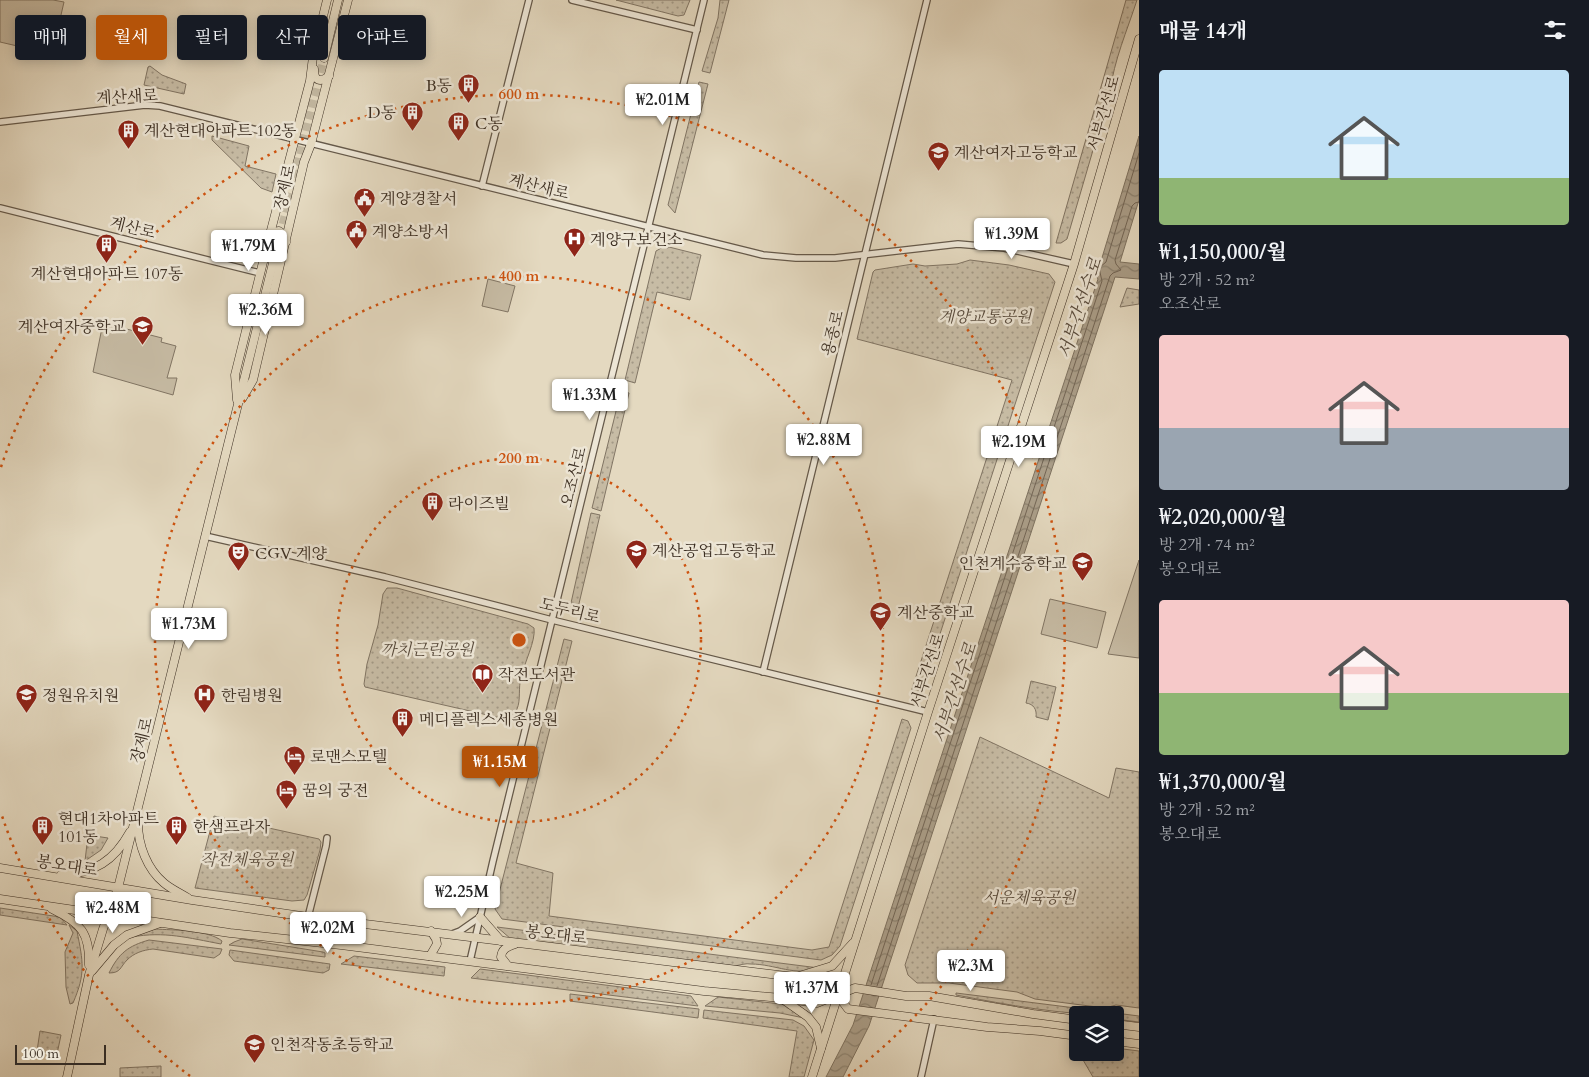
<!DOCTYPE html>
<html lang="ko">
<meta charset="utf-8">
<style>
body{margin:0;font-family:Cardo,"Noto Serif KR",serif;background:#242831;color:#f1f3f6;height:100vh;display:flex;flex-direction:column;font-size:19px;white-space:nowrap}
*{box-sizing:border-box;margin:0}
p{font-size:16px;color:#9ea1a6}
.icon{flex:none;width:28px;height:28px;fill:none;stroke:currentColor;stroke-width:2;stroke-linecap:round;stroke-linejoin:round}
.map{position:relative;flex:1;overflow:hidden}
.sheet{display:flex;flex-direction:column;background:#171b24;width:450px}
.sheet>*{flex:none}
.banner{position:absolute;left:15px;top:15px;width:475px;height:45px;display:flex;gap:10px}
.tools{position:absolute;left:1069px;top:1006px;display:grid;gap:10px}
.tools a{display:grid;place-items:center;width:55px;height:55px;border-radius:5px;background:#171b24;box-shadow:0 2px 12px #0003;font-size:25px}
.scale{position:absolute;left:15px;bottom:12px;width:91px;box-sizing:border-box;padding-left:5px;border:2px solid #3b2e22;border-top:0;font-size:14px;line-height:18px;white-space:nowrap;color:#3b2e22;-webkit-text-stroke:4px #ede6d6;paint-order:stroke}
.price{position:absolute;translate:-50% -42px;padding:0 11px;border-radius:5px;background:#fff;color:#222;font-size:16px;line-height:32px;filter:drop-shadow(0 1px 2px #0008)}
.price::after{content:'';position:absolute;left:50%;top:30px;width:15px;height:11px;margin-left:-8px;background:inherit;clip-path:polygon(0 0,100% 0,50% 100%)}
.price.on{background:#b45309;color:#fff}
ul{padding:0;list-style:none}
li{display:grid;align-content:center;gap:10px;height:265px;padding:0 20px}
li span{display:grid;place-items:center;height:155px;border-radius:5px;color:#555}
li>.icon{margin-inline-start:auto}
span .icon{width:90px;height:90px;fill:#fffc;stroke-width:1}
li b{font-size:21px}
h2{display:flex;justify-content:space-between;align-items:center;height:60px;padding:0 20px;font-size:21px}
.chip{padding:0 18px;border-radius:5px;background:#171b24;box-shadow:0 2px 12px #0003;font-size:18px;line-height:45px}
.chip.on{background:#b45309;color:#fff}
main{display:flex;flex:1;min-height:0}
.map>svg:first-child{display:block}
.green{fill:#c7bca5;stroke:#817564}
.park{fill:url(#park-dots);stroke:#817564}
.water{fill:url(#water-waves);stroke:#7e7260}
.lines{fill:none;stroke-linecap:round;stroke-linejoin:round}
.shore{stroke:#736656;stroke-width:1}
.major-tunnel{stroke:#c2b7a0;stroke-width:8;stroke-dasharray:8 4;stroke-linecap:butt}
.minor-casing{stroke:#65594a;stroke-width:8}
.major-casing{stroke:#3b2e22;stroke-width:9}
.minor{stroke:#ede6d6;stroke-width:5.5}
.major{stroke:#e4d9c0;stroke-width:8}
.ring{fill:none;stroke:#ce530f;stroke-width:2.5;stroke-dasharray:2.5 5}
.labels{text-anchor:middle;stroke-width:5;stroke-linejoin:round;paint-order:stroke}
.poi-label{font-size:16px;fill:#3b2e22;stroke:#ede6d6;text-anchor:start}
.street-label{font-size:16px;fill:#3b2e22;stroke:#ede6d6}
.park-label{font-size:16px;font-style:italic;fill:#574a3c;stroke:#ede6d6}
.water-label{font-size:18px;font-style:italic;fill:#574a3c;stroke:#ede6d6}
.centre{fill:#ce530f;stroke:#ede6d6;stroke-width:2.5}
.ring-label{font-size:15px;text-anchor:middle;font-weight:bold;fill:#ce530f;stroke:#ede6d6;stroke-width:5;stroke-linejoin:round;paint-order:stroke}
</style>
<main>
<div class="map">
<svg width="1139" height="1077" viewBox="0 0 1139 1077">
<defs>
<pattern id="park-dots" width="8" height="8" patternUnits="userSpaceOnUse" patternTransform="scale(1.25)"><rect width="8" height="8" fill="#c7bca5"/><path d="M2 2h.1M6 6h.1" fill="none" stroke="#a39986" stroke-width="1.8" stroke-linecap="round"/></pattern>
<pattern id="water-waves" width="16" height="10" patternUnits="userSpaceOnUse" patternTransform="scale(1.25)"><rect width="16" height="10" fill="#ab9f8a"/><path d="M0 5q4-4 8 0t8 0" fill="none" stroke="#8c8270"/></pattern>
</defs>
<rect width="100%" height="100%" fill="#e4d9c0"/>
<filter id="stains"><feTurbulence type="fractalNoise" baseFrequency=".004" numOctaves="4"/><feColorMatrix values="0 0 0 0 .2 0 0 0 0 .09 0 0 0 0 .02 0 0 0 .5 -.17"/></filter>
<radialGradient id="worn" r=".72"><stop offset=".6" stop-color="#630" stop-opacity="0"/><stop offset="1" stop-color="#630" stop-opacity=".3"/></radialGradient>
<g class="green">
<path d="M0,0H53L64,2L52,54L0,42Z"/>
<path d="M488,279L515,286L508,312L482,306Z"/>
<path d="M103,323L162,338L161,342L176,346L167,378H177L173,395L93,372Z"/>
<path d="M1139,560V658L1108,654Z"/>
<path d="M1050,599L1106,612L1097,648L1041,634Z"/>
</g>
<g class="park">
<path d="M616,0H690L684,15L678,16Z"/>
<path d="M720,0H729L710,73L702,71L718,18Z"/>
<path d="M1126,0H1137C1127,31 1114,60 1110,92L1067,239L1061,243H1056Z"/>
<path d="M150,66L162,75L186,84L184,94L144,85L148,67Z"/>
<path d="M699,82L708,84L675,213L668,205Z"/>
<path d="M212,136L249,146L245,166L276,174L272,192L261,188L212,140Z"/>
<path d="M665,246L701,255L690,300L657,292L635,383L625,380L656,251Z"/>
<path d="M970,260L1009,265L1049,274L1055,282L922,689L910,695L1012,380L857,339L873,272L875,270L913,264L925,266L957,264Z"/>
<path d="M1127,288L1139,290V304L1120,307Z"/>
<path d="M621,391L629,393L601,511L592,508Z"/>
<path d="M591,513L600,515L577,612H575L571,603Z"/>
<path d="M387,588H397L528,624L534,628C536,641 524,663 521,678C518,688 521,700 517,709C515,715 510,717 505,719L365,687L364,684L367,664L378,625L383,594Z"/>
<path d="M564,639L572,641L516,863L553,873L549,916L812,950L829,947L902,719L908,721L911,728L840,946L832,955L821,960L502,919L495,909Z"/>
<path d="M1031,681L1056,687L1048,720L1036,717C1037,710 1034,704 1026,703Z"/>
<path d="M980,737L1109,798L1116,768L1139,772V1008L1116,1005L1105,1008L1035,999L1017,992L949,983H917L908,975L905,965Z"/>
<path d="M214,816L319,839L321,842L320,850L307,895L304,900L292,901L195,888Z"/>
<path d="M88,835L108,838L101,850L85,861Z"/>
<path d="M0,908L60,917L67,925L0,915Z"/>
<path d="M69,925L77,931C83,962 86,973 73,1003L70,1004L66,987L65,952L73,933Z"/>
<path d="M497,927L811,967L820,968C796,977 775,964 751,964C746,963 740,965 735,966L511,939Z"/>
<path d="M155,929C172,930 209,930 222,941L221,944C189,938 164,931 132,937Z"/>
<path d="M242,939L323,952L325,953V957L229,945L234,942Z"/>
<path d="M149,940L222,949L220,954L214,958L153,949C143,950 134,953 127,960C120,967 121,973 109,973C119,953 128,946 149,940Z"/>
<path d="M230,950L330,964L329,970L323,973L234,961L229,955Z"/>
<path d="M354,956L445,967L444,976L341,964Z"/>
<path d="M480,969L691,996L698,1006L471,978Z"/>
<path d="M956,993L1139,1016V1022L1115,1019V1015C1061,1015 1009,1005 956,995Z"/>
<path d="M570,994L699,1009L698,1018L570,1001Z"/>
<path d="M718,997L781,1004L793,1008L804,1018L780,1013L705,1006Z"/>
<path d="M704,1010L793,1020L804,1026L814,1040L804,1077H789L797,1031L703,1018Z"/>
<path d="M40,1031L61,1035L57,1054L37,1051Z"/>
<path d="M1115,1048L1139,1051V1077H1093L1079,1053L1115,1052Z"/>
<path d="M161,1066V1077H120V1068Z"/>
</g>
<path class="water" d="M1139,136V200L1120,262L1139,264V279L1115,277L869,1026L843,1077H826L853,1025L1098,279L1093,271L1095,262L1101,261Z"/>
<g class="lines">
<g class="shore">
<path d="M871,985L1102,281L1099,268L1106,262L1139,153"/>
<path d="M877,986L1110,276L1113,273L1121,270L1116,264L1115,260L1132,206L1135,203L1139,202"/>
</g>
<path class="major-tunnel" d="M274,259L324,58"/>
<defs>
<g id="minor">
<path d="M572,0L697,30"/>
<path d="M0,122L145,105L160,106L763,255L796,258H835L958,244L1004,248L1074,264"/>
<path d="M482,186L529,0"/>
<path d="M0,208L260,273"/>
<path d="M205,536L385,577L552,620L928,712"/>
<path d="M763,672L927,0"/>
<path d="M308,917L326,846L327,838"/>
<path d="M452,934L460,931L480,917"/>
<path d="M470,961L493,861L704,0"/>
<path d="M921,1077L934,1019"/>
</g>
<g id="major">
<path d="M324,58L338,0"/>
<path d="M314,69C314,81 320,83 329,76"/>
<path d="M269,238L274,232L279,231L283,234L286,242"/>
<path d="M242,399L253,380L304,162L311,144L348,0"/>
<path d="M237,400L235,375L269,238L310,81L313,57L327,0"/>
<path d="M138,823C138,845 147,869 164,883C171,889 180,893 188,898"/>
<path d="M0,868L192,900L308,917L795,977C825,983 829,982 848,1009L987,1027L1040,1031L1078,1036"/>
<path d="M61,875C95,873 114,861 130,832"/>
<path d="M0,899L230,933L341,945L704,991L781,998L817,1003L855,988L906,996H929L1033,1014L1078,1020"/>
<path d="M52,909C81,923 90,933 89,965"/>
<path d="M480,917L501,941"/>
<path d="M430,956L437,944L436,939L431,931"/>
<path d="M508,966L501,957C502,948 508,947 515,944"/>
<path d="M92,971L114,945L127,935L160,923"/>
<path d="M796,977L832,966L853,943"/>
<path d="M784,1000L808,1017L816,1027L821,1048"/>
<path d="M1115,1024L1139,1027"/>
<path d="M1115,1041L1139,1044"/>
<path d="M67,1077L89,975L103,929L118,888L274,259"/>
<path d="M812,1077L928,712L1074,264L1139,39"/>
</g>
</defs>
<use href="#minor" class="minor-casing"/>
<use href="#major" class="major-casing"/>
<use href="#minor" class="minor"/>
<use href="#major" class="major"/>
</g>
<g class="ring">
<circle cx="519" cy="640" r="182"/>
<circle cx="519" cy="640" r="364"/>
<path d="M190 1076A546 546 0 0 1 1 813M1 467A546 546 0 1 1 848 1076"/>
</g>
<defs>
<symbol id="building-pin" viewBox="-11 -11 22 30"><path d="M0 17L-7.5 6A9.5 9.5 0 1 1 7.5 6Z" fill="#8f2418" stroke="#ede6d6"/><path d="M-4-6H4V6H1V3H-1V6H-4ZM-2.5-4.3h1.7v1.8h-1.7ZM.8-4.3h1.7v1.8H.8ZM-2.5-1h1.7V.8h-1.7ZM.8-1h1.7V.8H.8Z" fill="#fff"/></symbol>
<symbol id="school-pin" viewBox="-11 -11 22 30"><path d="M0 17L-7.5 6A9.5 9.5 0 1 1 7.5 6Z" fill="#8f2418" stroke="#ede6d6"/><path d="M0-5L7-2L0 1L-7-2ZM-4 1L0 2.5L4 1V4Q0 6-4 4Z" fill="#fff"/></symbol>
<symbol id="civic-pin" viewBox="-11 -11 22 30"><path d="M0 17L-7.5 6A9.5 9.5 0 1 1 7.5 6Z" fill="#8f2418" stroke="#ede6d6"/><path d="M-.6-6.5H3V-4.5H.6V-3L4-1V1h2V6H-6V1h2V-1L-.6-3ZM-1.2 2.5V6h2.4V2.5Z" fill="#fff"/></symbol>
<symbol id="hospital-pin" viewBox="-11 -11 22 30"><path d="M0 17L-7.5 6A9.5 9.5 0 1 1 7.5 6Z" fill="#8f2418" stroke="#ede6d6"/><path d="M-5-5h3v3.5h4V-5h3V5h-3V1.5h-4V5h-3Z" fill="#fff"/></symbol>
<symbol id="theatre-pin" viewBox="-11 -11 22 30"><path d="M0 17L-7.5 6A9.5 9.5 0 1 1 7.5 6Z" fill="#8f2418" stroke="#ede6d6"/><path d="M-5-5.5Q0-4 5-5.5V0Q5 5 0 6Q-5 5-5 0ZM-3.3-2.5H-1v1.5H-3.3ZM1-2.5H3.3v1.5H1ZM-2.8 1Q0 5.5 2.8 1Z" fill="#fff"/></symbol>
<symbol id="library-pin" viewBox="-11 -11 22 30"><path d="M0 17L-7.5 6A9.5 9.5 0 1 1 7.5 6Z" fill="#8f2418" stroke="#ede6d6"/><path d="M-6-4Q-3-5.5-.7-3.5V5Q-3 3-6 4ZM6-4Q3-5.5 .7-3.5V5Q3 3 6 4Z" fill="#fff"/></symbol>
<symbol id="hotel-pin" viewBox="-11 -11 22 30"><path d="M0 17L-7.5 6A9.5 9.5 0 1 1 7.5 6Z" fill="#8f2418" stroke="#ede6d6"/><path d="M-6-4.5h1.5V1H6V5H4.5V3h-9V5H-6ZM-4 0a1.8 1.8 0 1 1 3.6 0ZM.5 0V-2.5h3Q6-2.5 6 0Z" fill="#fff"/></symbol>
</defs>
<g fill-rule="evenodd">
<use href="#building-pin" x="456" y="72" width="25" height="34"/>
<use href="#building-pin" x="400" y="100" width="25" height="34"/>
<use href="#building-pin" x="446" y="110" width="25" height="34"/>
<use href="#building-pin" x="116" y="118" width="25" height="34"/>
<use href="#school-pin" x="926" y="140" width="25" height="34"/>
<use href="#civic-pin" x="352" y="186" width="25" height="34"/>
<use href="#civic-pin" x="344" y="218" width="25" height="34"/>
<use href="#hospital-pin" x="562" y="226" width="25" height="34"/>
<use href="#building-pin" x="94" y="232" width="25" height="34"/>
<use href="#school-pin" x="130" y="314" width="25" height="34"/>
<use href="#building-pin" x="420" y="490" width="25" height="34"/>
<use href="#school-pin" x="624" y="538" width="25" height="34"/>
<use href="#theatre-pin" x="226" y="540" width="25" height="34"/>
<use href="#school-pin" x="1070" y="550" width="25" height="34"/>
<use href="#school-pin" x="868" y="600" width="25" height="34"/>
<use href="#library-pin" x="470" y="662" width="25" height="34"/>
<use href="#school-pin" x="14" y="682" width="25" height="34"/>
<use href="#hospital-pin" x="192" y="682" width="25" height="34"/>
<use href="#building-pin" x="390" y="706" width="25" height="34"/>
<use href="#hotel-pin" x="282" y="744" width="25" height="34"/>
<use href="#hotel-pin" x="274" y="778" width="25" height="34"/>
<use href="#building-pin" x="164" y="814" width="25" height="34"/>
<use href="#building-pin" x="30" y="814" width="25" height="34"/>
<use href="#school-pin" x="242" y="1032" width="25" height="34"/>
</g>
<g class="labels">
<g class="poi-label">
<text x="452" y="91" text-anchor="end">B동</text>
<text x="396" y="118" text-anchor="end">D동</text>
<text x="475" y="129">C동</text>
<text x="144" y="136">계산현대아파트 102동</text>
<text x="954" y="158">계산여자고등학교</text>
<text x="380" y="204">계양경찰서</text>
<text x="372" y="237">계양소방서</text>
<text x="590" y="245">계양구보건소</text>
<text x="107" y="279" text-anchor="middle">계산현대아파트 107동</text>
<text x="126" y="332" text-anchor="end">계산여자중학교</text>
<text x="448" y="509">라이즈빌</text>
<text x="652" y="556">계산공업고등학교</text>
<text x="255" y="559">CGV 계양</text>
<text x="1067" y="569" text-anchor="end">인천계수중학교</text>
<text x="897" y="618">계산중학교</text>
<text x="498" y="680">작전도서관</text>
<text x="42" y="701">정원유치원</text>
<text x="221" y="701">한림병원</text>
<text x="419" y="725">메디플렉스세종병원</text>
<text x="310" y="762">로맨스모텔</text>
<text x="302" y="796">꿈의 궁전</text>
<text x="58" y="824">현대1차아파트<tspan x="58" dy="18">101동</tspan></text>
<text x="193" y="832">한샘프라자</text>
<text x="270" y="1050">인천작동초등학교</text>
</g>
<g class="street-label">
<text transform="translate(127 96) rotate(-3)" y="6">계산새로</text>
<text transform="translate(1103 113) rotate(-74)" y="6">서부간선로</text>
<text transform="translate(539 186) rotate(14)" y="6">계산새로</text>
<text transform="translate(284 187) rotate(-77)" y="6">장제로</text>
<text transform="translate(133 227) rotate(14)" y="6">계산로</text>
<text transform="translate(832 333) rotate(-76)" y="6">용종로</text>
<text transform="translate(573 477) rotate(-76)" y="6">오조산로</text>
<text transform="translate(570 610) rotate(14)" y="6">도두리로</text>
<text transform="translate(927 670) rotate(-72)" y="6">서부간선로</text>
<text transform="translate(141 740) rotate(-76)" y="6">장제로</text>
<text transform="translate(67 865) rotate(9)" y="6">봉오대로</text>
<text transform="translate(556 934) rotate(7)" y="6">봉오대로</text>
</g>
<g class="park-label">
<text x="985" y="322">계양교통공원</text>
<text x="427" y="655">까치근린공원</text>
<text x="247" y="865">작전체육공원</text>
<text x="1029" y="903">서운체육공원</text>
</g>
<g class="water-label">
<text transform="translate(1080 308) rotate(-72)" y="6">서부간선수로</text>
<text transform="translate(955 693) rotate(-72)" y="6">서부간선수로</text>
</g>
</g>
<circle cx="519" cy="640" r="8" class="centre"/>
<g class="ring-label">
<text x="519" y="99">600 m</text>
<text x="519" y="281">400 m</text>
<text x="519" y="463">200 m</text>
</g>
<rect width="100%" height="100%" filter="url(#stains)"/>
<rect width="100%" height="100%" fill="url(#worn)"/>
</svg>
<div class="tools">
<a><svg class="icon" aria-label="layers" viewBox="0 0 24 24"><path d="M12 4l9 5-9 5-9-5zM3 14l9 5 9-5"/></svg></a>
</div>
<div class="scale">100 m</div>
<b class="price" style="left:663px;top:126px">₩2.01M</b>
<b class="price" style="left:1012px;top:260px">₩1.39M</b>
<b class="price" style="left:249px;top:272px">₩1.79M</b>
<b class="price" style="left:266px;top:336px">₩2.36M</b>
<b class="price" style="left:590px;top:421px">₩1.33M</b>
<b class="price" style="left:824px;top:466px">₩2.88M</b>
<b class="price" style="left:1019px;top:468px">₩2.19M</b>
<b class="price" style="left:189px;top:650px">₩1.73M</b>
<b class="price on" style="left:500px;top:788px">₩1.15M</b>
<b class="price" style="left:462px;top:918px">₩2.25M</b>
<b class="price" style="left:113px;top:934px">₩2.48M</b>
<b class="price" style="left:328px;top:954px">₩2.02M</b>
<b class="price" style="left:971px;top:992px">₩2.3M</b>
<b class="price" style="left:812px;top:1014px">₩1.37M</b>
<div class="banner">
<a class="chip">매매</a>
<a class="chip on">월세</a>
<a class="chip">필터</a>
<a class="chip">신규</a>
<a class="chip">아파트</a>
</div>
</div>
<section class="sheet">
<h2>매물 14개<svg class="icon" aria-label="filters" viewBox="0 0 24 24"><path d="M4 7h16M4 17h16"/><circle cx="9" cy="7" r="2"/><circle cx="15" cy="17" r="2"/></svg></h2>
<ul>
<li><span style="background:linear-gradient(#bfe0f5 70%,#8fb573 0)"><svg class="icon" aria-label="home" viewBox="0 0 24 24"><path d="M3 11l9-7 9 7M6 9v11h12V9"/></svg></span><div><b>₩1,150,000/월</b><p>방 2개 · 52 m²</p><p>오조산로</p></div></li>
<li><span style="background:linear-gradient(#f6c9c9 60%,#9aa5b1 0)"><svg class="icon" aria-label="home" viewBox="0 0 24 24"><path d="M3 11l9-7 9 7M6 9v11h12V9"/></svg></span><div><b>₩2,020,000/월</b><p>방 2개 · 74 m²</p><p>봉오대로</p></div></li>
<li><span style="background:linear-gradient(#f6c9c9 60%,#8fb573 0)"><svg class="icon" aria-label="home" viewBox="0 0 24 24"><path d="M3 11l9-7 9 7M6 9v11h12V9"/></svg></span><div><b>₩1,370,000/월</b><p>방 2개 · 52 m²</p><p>봉오대로</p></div></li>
</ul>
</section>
</main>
